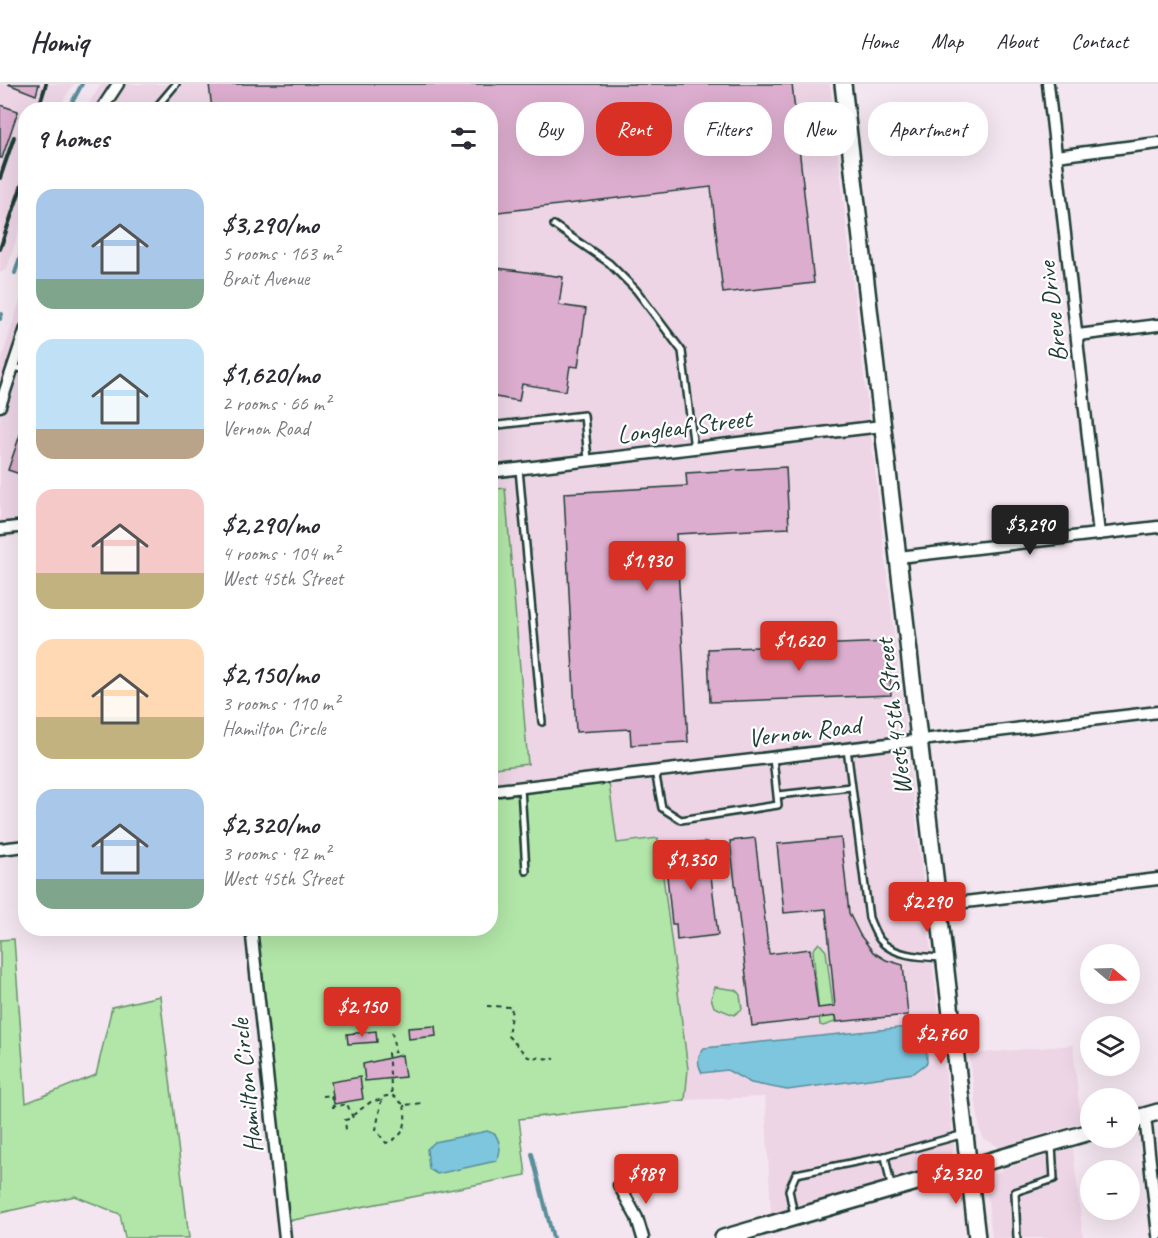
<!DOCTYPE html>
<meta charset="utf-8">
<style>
body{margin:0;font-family:Caveat,sans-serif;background:#f7f7f7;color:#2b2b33;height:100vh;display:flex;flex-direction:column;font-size:22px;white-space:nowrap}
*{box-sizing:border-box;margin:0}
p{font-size:20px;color:#7c7c81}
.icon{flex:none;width:33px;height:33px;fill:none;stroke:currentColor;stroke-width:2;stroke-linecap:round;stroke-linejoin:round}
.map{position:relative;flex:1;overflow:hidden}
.sheet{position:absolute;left:18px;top:18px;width:480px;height:834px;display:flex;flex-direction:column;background:#fff;border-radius:24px;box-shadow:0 6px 24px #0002}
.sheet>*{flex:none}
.guide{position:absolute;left:516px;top:18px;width:552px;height:54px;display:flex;gap:12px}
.needle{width:39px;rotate:109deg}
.controls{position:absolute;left:1080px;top:860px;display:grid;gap:12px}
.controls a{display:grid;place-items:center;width:60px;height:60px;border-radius:50%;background:#fff;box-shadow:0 6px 24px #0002;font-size:30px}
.price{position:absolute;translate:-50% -51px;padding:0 14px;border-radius:6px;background:#d93025;color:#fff;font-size:20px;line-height:39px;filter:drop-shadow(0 2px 3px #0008)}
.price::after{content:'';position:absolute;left:50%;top:36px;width:18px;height:14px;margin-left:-9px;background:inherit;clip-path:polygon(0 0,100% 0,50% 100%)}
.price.selected{background:#222;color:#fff}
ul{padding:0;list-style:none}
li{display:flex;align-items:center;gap:18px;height:150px;padding:0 18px}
li span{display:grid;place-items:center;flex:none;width:168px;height:120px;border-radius:18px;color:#555}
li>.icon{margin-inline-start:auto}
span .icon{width:72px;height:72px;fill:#fffc;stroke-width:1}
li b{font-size:26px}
h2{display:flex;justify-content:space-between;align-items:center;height:72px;padding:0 18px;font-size:26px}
.pill{padding:0 21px;border-radius:24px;background:#fff;box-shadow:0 6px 24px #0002;font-size:21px;line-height:54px}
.pill.selected{background:#d93025;color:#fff}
header{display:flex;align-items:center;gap:36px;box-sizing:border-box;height:84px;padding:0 30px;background:#fff;border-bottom:2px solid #e1e1e2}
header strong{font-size:28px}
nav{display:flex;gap:33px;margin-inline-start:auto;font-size:21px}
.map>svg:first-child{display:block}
.built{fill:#edd5e6}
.green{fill:#b2e6a8;stroke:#68926e;stroke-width:1.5}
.water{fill:#7ec6de;stroke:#588f9a;stroke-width:1.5}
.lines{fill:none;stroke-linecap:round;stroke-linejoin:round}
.stream{stroke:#588f9a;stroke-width:4}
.building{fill:#dcadce;stroke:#1f3d34;stroke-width:1.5}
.lane-casing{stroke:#1f3d34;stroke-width:10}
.street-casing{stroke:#1f3d34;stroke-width:15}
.secondary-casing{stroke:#1f3d34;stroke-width:20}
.path{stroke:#1f3d34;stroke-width:2;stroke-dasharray:4.5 4.5;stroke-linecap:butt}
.lane{stroke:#fff;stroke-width:5}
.street{stroke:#fff;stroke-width:10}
.secondary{stroke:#fff;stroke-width:15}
.rail{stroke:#1f3d34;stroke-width:4}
.labels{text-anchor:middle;stroke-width:4.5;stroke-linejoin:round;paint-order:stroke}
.street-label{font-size:26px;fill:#1f3d34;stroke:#fff}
</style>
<header>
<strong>Homiq</strong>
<nav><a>Home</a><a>Map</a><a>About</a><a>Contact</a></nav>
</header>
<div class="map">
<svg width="1158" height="1154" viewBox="0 0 1158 1154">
<rect width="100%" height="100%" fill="#f4e6f0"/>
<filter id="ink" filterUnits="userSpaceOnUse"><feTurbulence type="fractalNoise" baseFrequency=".0167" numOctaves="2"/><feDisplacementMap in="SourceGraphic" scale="12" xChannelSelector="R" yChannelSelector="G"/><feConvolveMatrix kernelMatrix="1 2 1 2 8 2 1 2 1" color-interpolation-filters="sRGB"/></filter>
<g filter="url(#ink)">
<g class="built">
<path d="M0,0H74L58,25L26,26L25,126L7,185L0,189Z"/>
<path d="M101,0H830L954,1062L952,1070L946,1076L940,1081L771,1131L765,1013L685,1016L688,985L658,755L617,759L609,700L492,714L494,684L528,679L504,404L491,406L490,26H85Z"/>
<path d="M25,201V451L0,454V280Z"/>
<path d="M1073,961L1081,1039L999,1063L984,1055L980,1047L969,970Z"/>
<path d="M1073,1064L1083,1154H992L987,1110L995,1090L1003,1085Z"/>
</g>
<g class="green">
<path d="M505,404L528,680L494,684L491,701L490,406Z"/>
<path d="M609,699L617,759L658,754L688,985L685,1016L519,1035L526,1091L288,1137L256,845L490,844L491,714Z"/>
<path d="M14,855L26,1019L96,991L112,923L160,912L189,1154H125L120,1130L75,1112L0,1129V856Z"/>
<path d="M819,859L826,867L835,938L823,942L820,941L813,866Z"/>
<path d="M715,903L736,906L740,911L742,925L734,931L714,923L711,914Z"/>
</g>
<g class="water">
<path d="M908,943L920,944L926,949L927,979L914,989L787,1006L751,999L727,986L702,989C697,979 697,972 704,964Z"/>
<path d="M487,1047L495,1050C500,1058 502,1068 496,1077L437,1090L429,1085L427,1065L435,1058Z"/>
</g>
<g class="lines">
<g class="stream">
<path d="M68,26L82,0"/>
<path d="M15,189L26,155"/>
<path d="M0,235L2,230"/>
<path d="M532,1070L553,1154"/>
</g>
</g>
<g class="building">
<path d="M8,0H39L36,11Z"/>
<path d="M209,0H792L814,199L723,209L711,103L490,129V26H212Z"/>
<path d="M0,21L18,27L2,74H0Z"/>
<path d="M490,183L563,193L559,221L586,225L578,283L570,282L566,307L522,300L519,317L490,312Z"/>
<path d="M24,339L26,340V392L8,386Z"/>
<path d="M786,383L789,444L676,450L688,658L631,661L630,645L576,648L564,409L687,402L686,389Z"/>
<path d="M889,558L891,611L710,618L708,565Z"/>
<path d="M755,754L769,870L810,865L818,924L835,922L826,825L784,829L777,760L841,754L849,829L860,851L873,868L886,876L903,881L908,931L837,938L836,932L752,942L730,757Z"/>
<path d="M707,758L718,851L677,856L676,840H672L664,763Z"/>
<path d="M435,942L436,952L409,955L408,944Z"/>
<path d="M376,947L377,958L348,960L347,950Z"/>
<path d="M402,971L405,993L365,997L363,980Z"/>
<path d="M360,993L363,1015L334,1020L331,998Z"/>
</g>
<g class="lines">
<defs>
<g id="lane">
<path d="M154,26L176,0"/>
<path d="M554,141L609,179L636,206L682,267L694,365"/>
<path d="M14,283L26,286"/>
<path d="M490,342L584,331L588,376"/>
<path d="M519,385L542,638"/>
<path d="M847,665L869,834C872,841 875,850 880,856C894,873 924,873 944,874"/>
<path d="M655,687L662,724L681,736L778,721L773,674"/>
<path d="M521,704L526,787"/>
<path d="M778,711L851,703"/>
<path d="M885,1072L891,1102"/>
<path d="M794,1131L789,1106L796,1090L885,1072L964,1050"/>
<path d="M1017,1154L1015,1108L1054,1095L1052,1061"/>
</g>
<g id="street">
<path d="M1048,0L1099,450"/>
<path d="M101,26L118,0"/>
<path d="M1056,72L1158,59"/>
<path d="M1078,251L1158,241"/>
<path d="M0,322L26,244"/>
<path d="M490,388L882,342"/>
<path d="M0,445L26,442"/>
<path d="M899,473L1158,443"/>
<path d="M490,707L1158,628"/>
<path d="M0,765L26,762"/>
<path d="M940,821L1158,795"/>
<path d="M251,844L285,1154"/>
<path d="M1145,1032L1158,1151"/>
<path d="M619,1101L637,1134L643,1154"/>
</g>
<g id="secondary">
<path d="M843,0L977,1154"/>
<path d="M1130,1036L1158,1028"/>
<path d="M723,1154L1090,1048"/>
</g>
</defs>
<use href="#lane" class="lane-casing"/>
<use href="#street" class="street-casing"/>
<use href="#secondary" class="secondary-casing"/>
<g class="path">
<path d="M487,922L512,923L508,952L528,973L555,975"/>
<path d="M392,948L395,968L388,969L392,1011"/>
<path d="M323,1012L331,1011L333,1023L347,1020L353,1034L345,1036L346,1046"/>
<path d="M404,1021C407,1040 406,1052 386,1059L376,1046L382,1013L392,1011L404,1021L424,1019"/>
<path d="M353,1031L372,1017L381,1016"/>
</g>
<use href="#lane" class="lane"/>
<use href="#street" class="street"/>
<use href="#secondary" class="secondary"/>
<g class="rail">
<path d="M38,26L46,0"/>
<path d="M0,94L14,53"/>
<path d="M0,165L26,89"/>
</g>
</g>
</g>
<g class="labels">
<g class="street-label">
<text transform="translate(1052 228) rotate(-97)" y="9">Breve Drive</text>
<text transform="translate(684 342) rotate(-7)" y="9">Longleaf Street</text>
<text transform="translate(893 633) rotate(-97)" y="9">West 45th Street</text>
<text transform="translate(804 647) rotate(-7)" y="9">Vernon Road</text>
<text transform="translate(246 1002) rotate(-96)" y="9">Hamilton Circle</text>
</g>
</g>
</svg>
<div class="controls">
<a><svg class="needle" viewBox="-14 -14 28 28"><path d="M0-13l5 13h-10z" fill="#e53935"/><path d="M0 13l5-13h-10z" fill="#7c7c81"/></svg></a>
<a><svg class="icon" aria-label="layers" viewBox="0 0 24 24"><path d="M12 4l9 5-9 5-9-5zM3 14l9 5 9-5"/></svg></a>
<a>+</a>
<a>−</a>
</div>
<b class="price selected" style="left:1030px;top:472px">$3,290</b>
<b class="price" style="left:647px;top:508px">$1,930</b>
<b class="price" style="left:799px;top:588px">$1,620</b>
<b class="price" style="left:691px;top:807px">$1,350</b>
<b class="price" style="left:927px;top:849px">$2,290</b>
<b class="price" style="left:362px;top:954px">$2,150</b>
<b class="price" style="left:941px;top:981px">$2,760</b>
<b class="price" style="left:646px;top:1121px">$989</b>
<b class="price" style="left:956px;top:1121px">$2,320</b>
<div class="guide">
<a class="pill">Buy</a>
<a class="pill selected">Rent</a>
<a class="pill">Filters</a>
<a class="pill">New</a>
<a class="pill">Apartment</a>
</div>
<section class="sheet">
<h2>9 homes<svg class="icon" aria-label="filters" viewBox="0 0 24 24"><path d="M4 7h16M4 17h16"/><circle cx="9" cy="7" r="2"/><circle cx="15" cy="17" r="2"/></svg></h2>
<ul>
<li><span style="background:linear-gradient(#a9c7e8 75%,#7fa58c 0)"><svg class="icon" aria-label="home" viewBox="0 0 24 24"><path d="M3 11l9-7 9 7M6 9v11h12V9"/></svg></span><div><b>$3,290/mo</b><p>5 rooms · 163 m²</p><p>Brait Avenue</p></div></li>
<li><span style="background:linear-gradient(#bfe0f5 75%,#b9a48a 0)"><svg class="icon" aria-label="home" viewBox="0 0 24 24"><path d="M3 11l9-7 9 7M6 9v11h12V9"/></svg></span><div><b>$1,620/mo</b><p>2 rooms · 66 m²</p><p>Vernon Road</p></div></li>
<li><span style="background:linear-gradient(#f6c9c9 70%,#c2b280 0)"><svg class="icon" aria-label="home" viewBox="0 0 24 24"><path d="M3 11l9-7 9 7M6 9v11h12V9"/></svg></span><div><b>$2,290/mo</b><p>4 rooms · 104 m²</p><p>West 45th Street</p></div></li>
<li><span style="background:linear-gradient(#ffd9b3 65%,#c2b280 0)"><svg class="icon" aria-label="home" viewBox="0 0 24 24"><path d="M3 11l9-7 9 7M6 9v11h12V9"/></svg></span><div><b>$2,150/mo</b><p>3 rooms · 110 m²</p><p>Hamilton Circle</p></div></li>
<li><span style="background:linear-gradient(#a9c7e8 75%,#7fa58c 0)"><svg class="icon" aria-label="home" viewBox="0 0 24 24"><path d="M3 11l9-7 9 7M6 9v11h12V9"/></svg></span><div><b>$2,320/mo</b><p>3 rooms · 92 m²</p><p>West 45th Street</p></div></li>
</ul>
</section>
</div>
